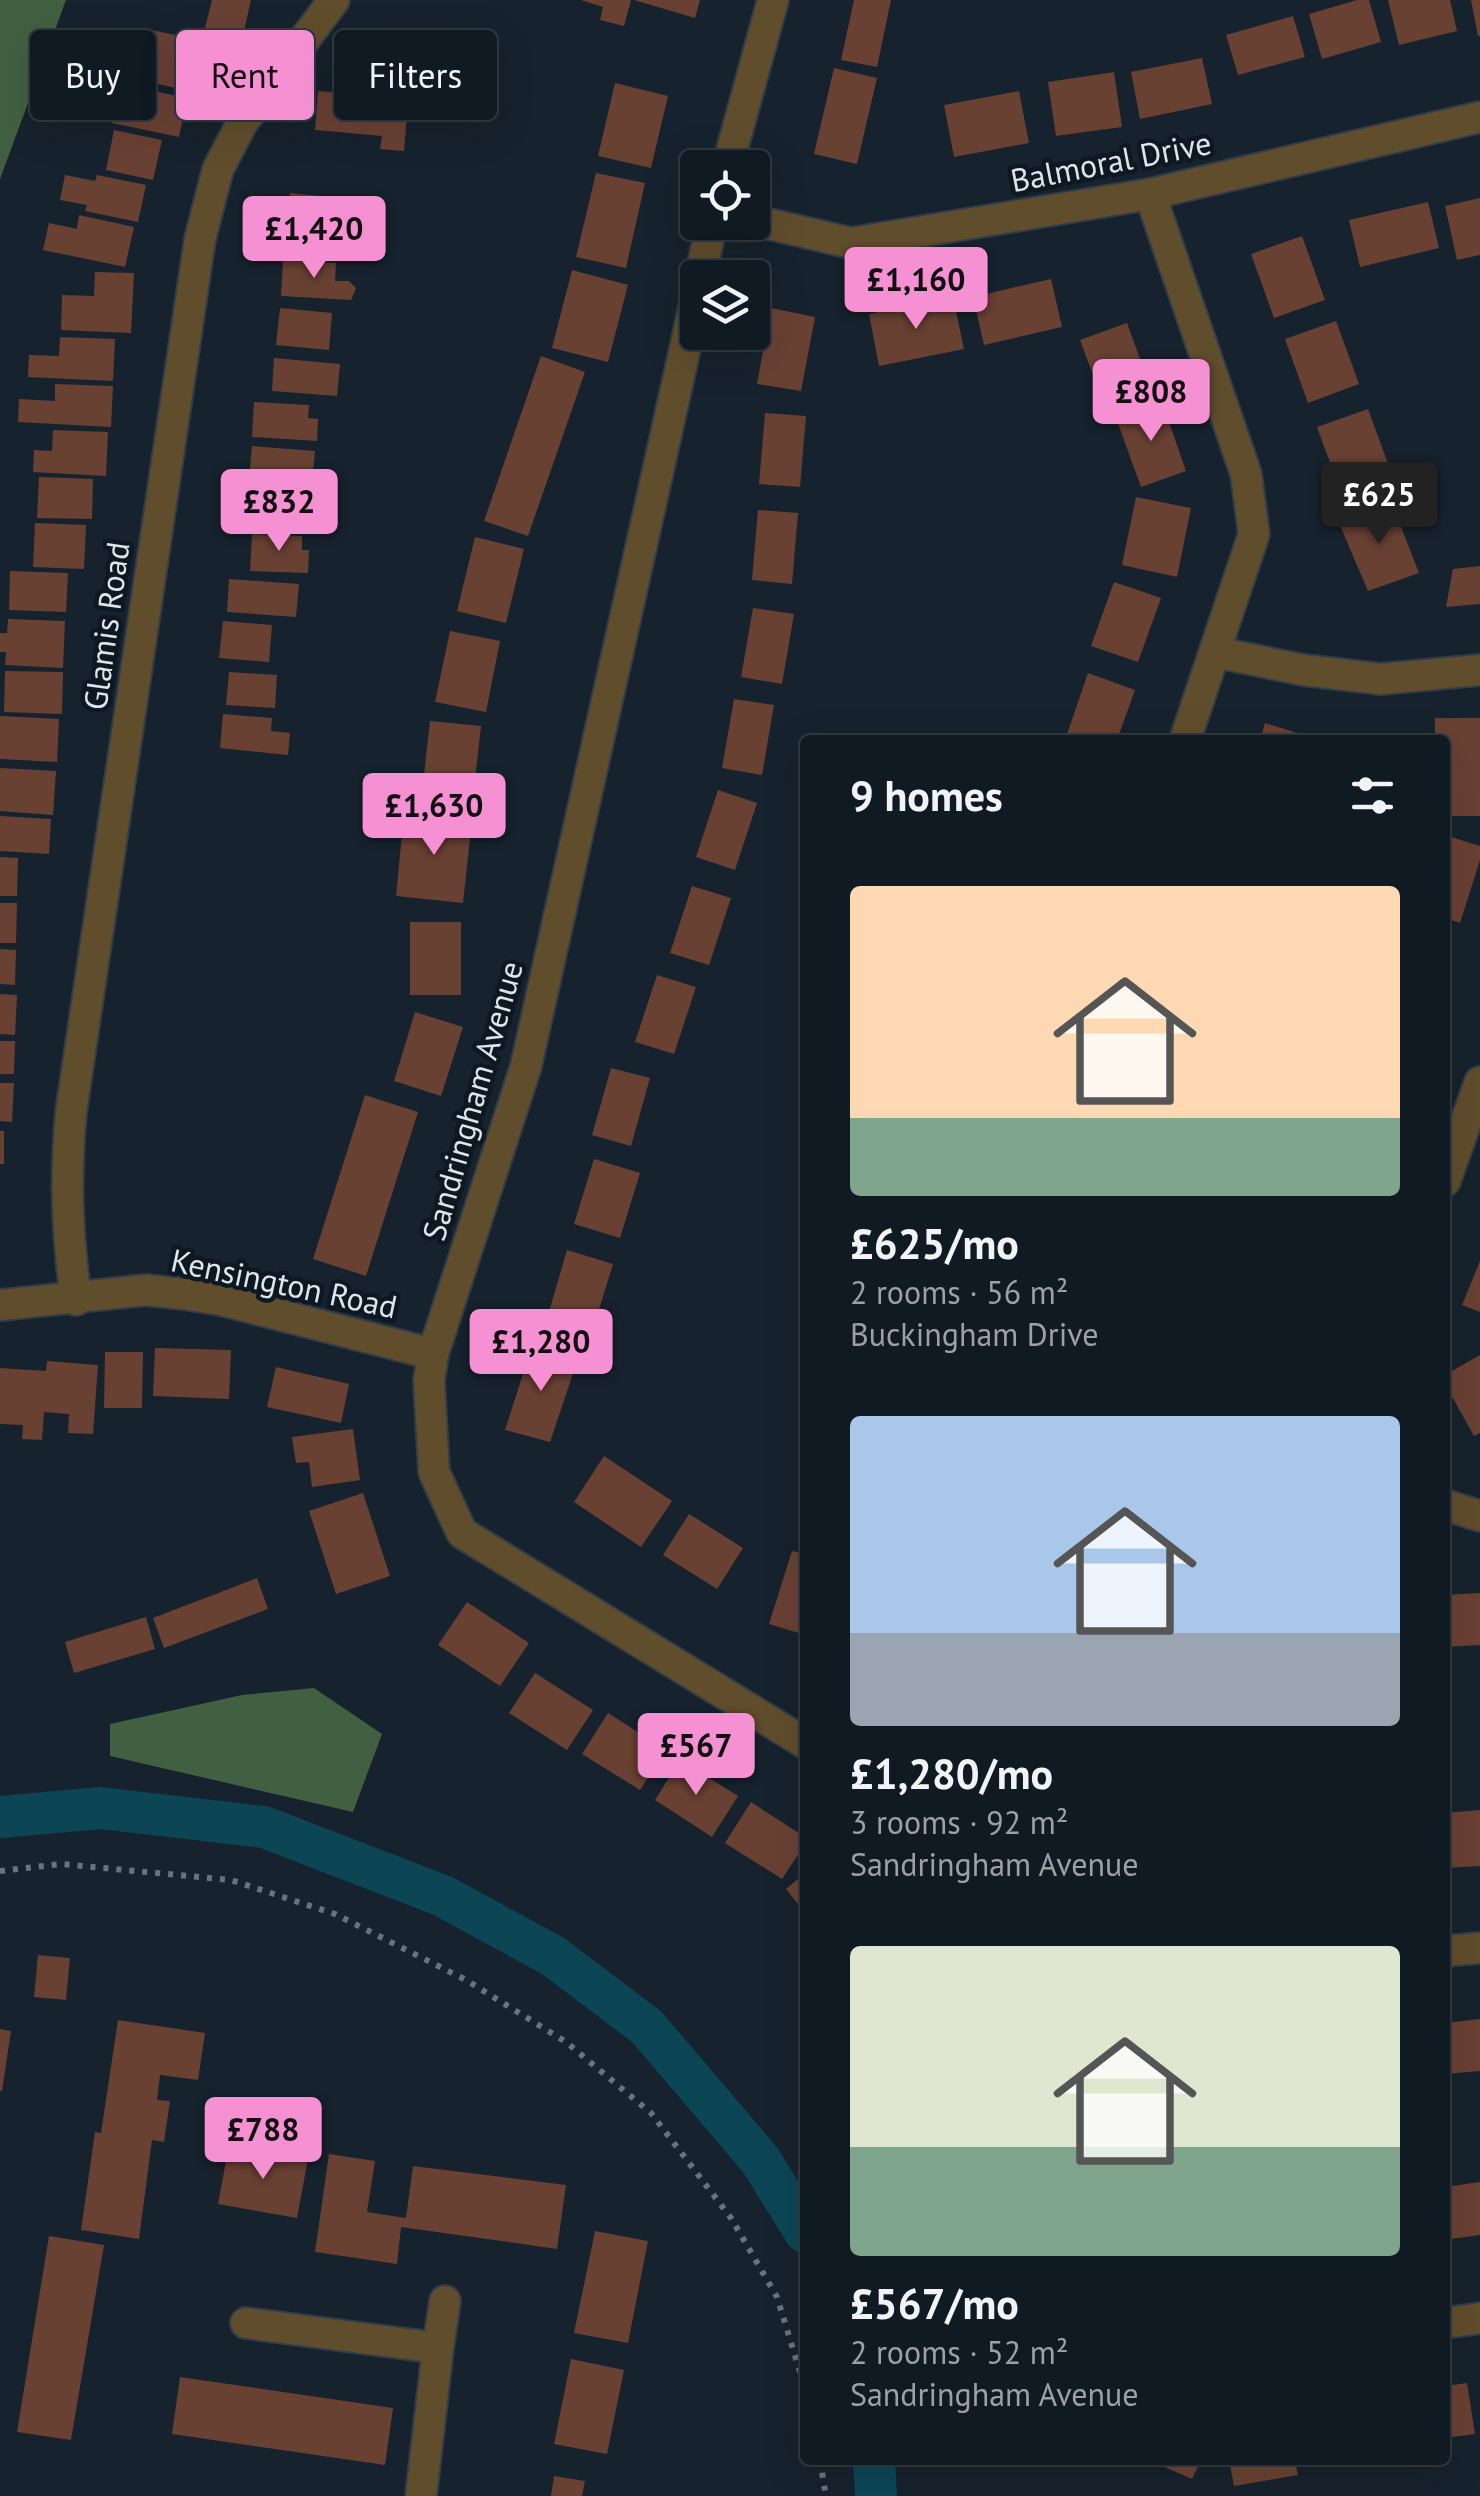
<!DOCTYPE html>
<meta charset="utf-8">
<style>
body{margin:0;font-family:"PT Sans",sans-serif;background:#19232a;color:#f1f3f6;height:100vh;display:flex;flex-direction:column;font-size:38px;white-space:nowrap}
*{box-sizing:border-box;margin:0}
p{font-size:32px;color:#9ca1a5}
.icon{flex:none;width:55px;height:55px;fill:none;stroke:currentColor;stroke-width:2;stroke-linecap:round;stroke-linejoin:round}
.map{position:relative;flex:1;overflow:hidden}
.drawer{position:absolute;left:800px;top:735px;width:650px;height:1730px;display:flex;flex-direction:column;background:#101a22;border-radius:10px;box-shadow:0 10px 40px #0002,0 0 0 2px #303840}
.drawer>*{flex:none}
.hud{position:absolute;left:30px;top:30px;width:620px;height:90px;display:flex;gap:20px}
.fabs{position:absolute;left:680px;top:150px;display:grid;gap:20px}
.fabs a{display:grid;place-items:center;width:90px;height:90px;border-radius:10px;background:#101a22;box-shadow:0 10px 40px #0002,0 0 0 2px #303840;font-size:50px}
.price{position:absolute;translate:-50% -85px;padding:0 22px;border-radius:10px;background:#f591d2;color:#111;font-size:32px;line-height:65px;filter:drop-shadow(0 2px 5px #0008)}
.price::after{content:'';position:absolute;left:50%;top:60px;width:30px;height:22px;margin-left:-15px;background:inherit;clip-path:polygon(0 0,100% 0,50% 100%)}
.price.selected{background:#222;color:#fff}
ul{padding:0;list-style:none}
li{display:grid;align-content:center;gap:20px;height:530px;padding:0 50px}
li span{display:grid;place-items:center;height:310px;border-radius:10px;color:#555}
li>.icon{margin-inline-start:auto}
span .icon{width:180px;height:180px;fill:#fffc;stroke-width:1}
li b{font-size:42px}
h2{display:flex;justify-content:space-between;align-items:center;height:120px;padding:0 50px;font-size:42px}
.chip{padding:0 35px;border-radius:10px;background:#101a22;box-shadow:0 10px 40px #0002,0 0 0 2px #303840;font-size:35px;line-height:90px}
.chip.selected{background:#f591d2;color:#111}
.map>svg:first-child{display:block}
.forest{fill:#416042}
.lines{fill:none;stroke-linecap:round;stroke-linejoin:round}
.canal{stroke:#0c4655;stroke-width:42}
.building{fill:#694133}
.minor-casing{stroke:#323d48;stroke-width:34}
.path{stroke:#69737d;stroke-width:6;stroke-dasharray:5 8;stroke-linecap:butt}
.minor{stroke:#604d2c;stroke-width:30}
.labels{text-anchor:middle;stroke-width:9;stroke-linejoin:round;paint-order:stroke}
.street-label{font-size:32px;fill:#dde5ed;stroke:#0d1823}
</style>
<div class="map">
<svg width="1480" height="2496" viewBox="0 0 1480 2496">
<rect width="100%" height="100%" fill="#16222d"/>
<g class="forest">
<path d="M0,0H66L0,179Z"/>
<path d="M314,1688L382,1734L353,1812L110,1756V1724L242,1695Z"/>
</g>
<g class="lines">
<g class="canal">
<path d="M0,1817L100,1808L264,1827L443,1896L553,1956L647,2027L761,2161L805,2232"/>
<path d="M874,2460L876,2496"/>
</g>
</g>
<g class="building">
<path d="M212,0H251L241,44L203,36Z"/>
<path d="M581,0H631L624,26L600,20L603,7Z"/>
<path d="M634,0H700L695,18Z"/>
<path d="M854,0H891L877,67L841,60Z"/>
<path d="M1357,0H1369L1381,42L1322,59L1309,14Z"/>
<path d="M1388,0H1450L1457,31L1399,45Z"/>
<path d="M1471,0H1480V36H1478Z"/>
<path d="M1293,16L1305,57L1238,75L1226,35Z"/>
<path d="M142,28L214,43L203,94L140,80L146,53L137,51Z"/>
<path d="M1202,58L1212,104L1140,119L1131,72Z"/>
<path d="M834,68L877,78L857,164L814,154Z"/>
<path d="M1114,72L1122,127L1056,136L1048,82Z"/>
<path d="M373,78L410,81L404,151L380,149L382,136L315,130L318,91L371,96Z"/>
<path d="M615,83L668,96L651,168L598,156Z"/>
<path d="M120,84L187,98L179,137L112,123Z"/>
<path d="M1019,91L1029,143L954,157L944,105Z"/>
<path d="M114,130L162,140L153,180L106,170Z"/>
<path d="M596,173L645,183L626,268L576,257Z"/>
<path d="M65,175L95,181L97,175L146,185L138,222L85,211L87,205L60,200Z"/>
<path d="M290,193L340,198L335,251L285,246Z"/>
<path d="M1480,198V255L1457,260L1445,206Z"/>
<path d="M1428,202L1439,248L1360,267L1349,220Z"/>
<path d="M79,215L134,227L125,267L43,250L49,223L77,229Z"/>
<path d="M1302,236L1325,300L1274,318L1251,254Z"/>
<path d="M283,260L336,263L335,281H349L356,288L351,300L281,296Z"/>
<path d="M572,270L628,285L608,362L552,348Z"/>
<path d="M95,272L134,273L131,333L61,330L62,295L94,296Z"/>
<path d="M1051,279L1062,327L984,345L973,297Z"/>
<path d="M953,297L964,349L879,366L869,314Z"/>
<path d="M280,308L332,313L329,350L276,345Z"/>
<path d="M771,308L815,317L801,391L757,384Z"/>
<path d="M1336,321L1359,384L1308,403L1285,339Z"/>
<path d="M1127,323L1151,389L1104,405L1080,340Z"/>
<path d="M60,337L115,339L113,381L28,377L29,355L59,356Z"/>
<path d="M541,356L585,372L528,536L484,521Z"/>
<path d="M274,358L340,364L337,396L272,391Z"/>
<path d="M55,384L113,386L111,427L18,422L19,399L55,401Z"/>
<path d="M254,402L309,405L308,418L318,419L317,441L252,437Z"/>
<path d="M1162,402L1186,471L1141,487L1116,418Z"/>
<path d="M1368,409L1391,472L1340,490L1317,427Z"/>
<path d="M765,413L806,416L800,487L759,484Z"/>
<path d="M53,430L108,432L106,476L33,472L34,450L52,451Z"/>
<path d="M252,446L315,451L312,485L249,480Z"/>
<path d="M39,477L93,479L92,519L37,518Z"/>
<path d="M255,492L302,494L301,505L316,506L315,527L253,523Z"/>
<path d="M1136,497L1191,508L1177,577L1122,565Z"/>
<path d="M1391,501L1419,573L1368,591L1339,523Z"/>
<path d="M758,510L798,513L792,584L752,580Z"/>
<path d="M35,523L86,525L84,569L33,567Z"/>
<path d="M252,534L302,536V550H309L308,573L250,571Z"/>
<path d="M475,537L524,549L506,623L457,611Z"/>
<path d="M1480,566V604L1446,607L1453,569Z"/>
<path d="M10,571L68,573L66,612L9,610Z"/>
<path d="M229,579L299,584L296,617L227,612Z"/>
<path d="M1114,582L1161,598L1138,662L1091,646Z"/>
<path d="M753,608L794,614L782,684L741,677Z"/>
<path d="M8,619L65,621L63,668L5,665L6,652H0V633H7Z"/>
<path d="M223,621L272,625L269,662L219,658Z"/>
<path d="M450,631L500,641L486,712L435,702Z"/>
<path d="M5,671L63,672L62,714L4,712Z"/>
<path d="M229,672L277,675L275,708L226,705Z"/>
<path d="M1088,673L1135,690L1117,740H1075L1066,737Z"/>
<path d="M734,699L774,705L762,775L722,768Z"/>
<path d="M223,714L272,718L271,731L290,733L288,755L220,748Z"/>
<path d="M0,716L59,719L57,762L0,759Z"/>
<path d="M1435,718H1480V816H1445V740H1435Z"/>
<path d="M430,721L481,726L472,807L421,801Z"/>
<path d="M1265,723L1316,739V740H1260Z"/>
<path d="M0,768L56,771L53,815L0,811Z"/>
<path d="M718,790L757,803L735,870L696,857Z"/>
<path d="M404,813L472,820L463,903L396,896Z"/>
<path d="M0,816L51,819L49,854L0,851Z"/>
<path d="M1445,835L1480,846V860L1460,923L1445,918Z"/>
<path d="M0,857L18,858L17,896H0Z"/>
<path d="M692,886L731,898L709,965L670,953Z"/>
<path d="M0,903H17L16,943H0Z"/>
<rect x="410" y="922" width="51" height="73"/>
<path d="M0,949L16,950L15,985L0,984Z"/>
<path d="M657,975L696,987L674,1054L635,1042Z"/>
<path d="M0,994L17,995L15,1035L0,1034Z"/>
<path d="M415,1012L463,1027L441,1096L394,1081Z"/>
<path d="M0,1041H15L14,1074H0Z"/>
<path d="M611,1068L650,1078L631,1146L592,1135Z"/>
<path d="M0,1083H14L12,1122L0,1121Z"/>
<path d="M365,1095L418,1112L366,1276L313,1259Z"/>
<rect x="0" y="1131" width="4" height="33"/>
<path d="M594,1159L640,1173L620,1238L574,1224Z"/>
<path d="M567,1250L613,1264L593,1329L548,1315Z"/>
<path d="M1480,1261V1312L1462,1305Z"/>
<path d="M532,1346L578,1359L550,1442L505,1430Z"/>
<path d="M155,1348L231,1350L229,1399L153,1396Z"/>
<path d="M105,1352H143L142,1408H104Z"/>
<path d="M1480,1355V1433L1474,1436L1445,1384V1375Z"/>
<path d="M47,1361L98,1365L93,1434L68,1433L69,1414L44,1412L42,1440L22,1439L23,1425L0,1424V1368L46,1371Z"/>
<path d="M276,1367L349,1384L341,1423L267,1407Z"/>
<path d="M353,1429L360,1480L312,1487L309,1462L296,1463L292,1437Z"/>
<path d="M604,1456L672,1501L641,1547L574,1502Z"/>
<path d="M363,1493L390,1576L336,1594L309,1511Z"/>
<path d="M689,1514L743,1548L717,1589L663,1555Z"/>
<path d="M792,1551L805,1554V1635L769,1624Z"/>
<path d="M257,1578L268,1609L164,1648L153,1618Z"/>
<path d="M1480,1593V1645L1445,1647V1595Z"/>
<path d="M467,1602L529,1643L500,1686L438,1645Z"/>
<path d="M146,1617L155,1649L74,1673L65,1642Z"/>
<path d="M535,1673L593,1710L567,1750L509,1713Z"/>
<path d="M608,1713L666,1750L640,1790L582,1754Z"/>
<path d="M680,1760L738,1796L712,1837L655,1800Z"/>
<path d="M751,1802L805,1837V1844L782,1879L725,1843Z"/>
<path d="M1480,1810V1866L1445,1868V1813Z"/>
<path d="M805,1873V1913L786,1889Z"/>
<path d="M38,1955L70,1958L66,2000L34,1997Z"/>
<path d="M1480,2019V2071L1445,2074V2023Z"/>
<path d="M118,2020L205,2033L198,2080L160,2075L157,2100L170,2101L164,2142L152,2140L139,2239L81,2230L95,2132L101,2133Z"/>
<path d="M0,2029L11,2031L2,2091H0Z"/>
<path d="M229,2145L308,2159L297,2218L218,2204Z"/>
<path d="M329,2154L375,2161L367,2212L406,2218L413,2166L566,2185L557,2249L401,2227L397,2264L315,2252Z"/>
<path d="M1480,2182V2235L1451,2239L1445,2187Z"/>
<path d="M595,2231L648,2241L628,2343L574,2333Z"/>
<path d="M49,2236L104,2245L71,2440L17,2432Z"/>
<path d="M571,2359L624,2370L607,2454L554,2444Z"/>
<path d="M180,2377L393,2408L385,2465L172,2434Z"/>
<path d="M1467,2383L1475,2434L1445,2438V2386Z"/>
<path d="M1149,2460H1201L1192,2479Z"/>
<path d="M1229,2460H1295L1298,2475L1234,2486Z"/>
<path d="M554,2476L585,2481L582,2496H551Z"/>
</g>
<g class="lines">
<defs>
<g id="minor">
<path d="M727,168L773,0"/>
<path d="M1150,194L1246,474L1254,534L1185,740"/>
<path d="M752,220L851,243L1150,194L1480,117"/>
<path d="M700,278L712,222"/>
<path d="M698,290L526,1066L433,1354L429,1381L434,1472L462,1533L805,1743"/>
<path d="M1215,652L1303,670L1381,679L1480,670"/>
<path d="M1445,1181L1480,1082"/>
<path d="M76,1300C67,1230 65,1182 71,1112L200,239L218,169L242,123L334,0"/>
<path d="M0,1305L146,1290L183,1294L221,1300L433,1354"/>
<path d="M1445,1505L1480,1516"/>
<path d="M1445,1951L1480,1948"/>
<path d="M246,2323L438,2348L421,2496"/>
<path d="M1445,2323L1480,2318"/>
<path d="M438,2348L445,2301"/>
</g>
</defs>
<use href="#minor" class="minor-casing"/>
<g class="path">
<path d="M0,1871L61,1864L231,1880L335,1914L466,1980L566,2042L651,2113L731,2218L777,2297L805,2388"/>
<path d="M820,2460L826,2496"/>
</g>
<use href="#minor" class="minor"/>
</g>
<g class="labels">
<g class="street-label">
<text transform="translate(1111 162) rotate(-11)" y="11">Balmoral Drive</text>
<text transform="translate(107 626) rotate(-82)" y="11">Glamis Road</text>
<text transform="translate(473 1101) rotate(-74)" y="11">Sandringham Avenue</text>
<text transform="translate(284 1284) rotate(12)" y="11">Kensington Road</text>
</g>
</g>
</svg>
<div class="fabs">
<a><svg class="icon" aria-label="locate" viewBox="0 0 24 24"><circle cx="12" cy="12" r="6"/><path d="M12 2v4M12 18v4M2 12h4M18 12h4"/></svg></a>
<a><svg class="icon" aria-label="layers" viewBox="0 0 24 24"><path d="M12 4l9 5-9 5-9-5zM3 14l9 5 9-5"/></svg></a>
</div>
<b class="price" style="left:314px;top:281px">£1,420</b>
<b class="price" style="left:916px;top:332px">£1,160</b>
<b class="price" style="left:1151px;top:444px">£808</b>
<b class="price selected" style="left:1379px;top:547px">£625</b>
<b class="price" style="left:279px;top:554px">£832</b>
<b class="price" style="left:434px;top:858px">£1,630</b>
<b class="price" style="left:541px;top:1394px">£1,280</b>
<b class="price" style="left:696px;top:1798px">£567</b>
<b class="price" style="left:263px;top:2182px">£788</b>
<div class="hud">
<a class="chip">Buy</a>
<a class="chip selected">Rent</a>
<a class="chip">Filters</a>
</div>
<section class="drawer">
<h2>9 homes<svg class="icon" aria-label="filters" viewBox="0 0 24 24"><path d="M4 7h16M4 17h16"/><circle cx="9" cy="7" r="2"/><circle cx="15" cy="17" r="2"/></svg></h2>
<ul>
<li><span style="background:linear-gradient(#ffd9b3 75%,#7fa58c 0)"><svg class="icon" aria-label="home" viewBox="0 0 24 24"><path d="M3 11l9-7 9 7M6 9v11h12V9"/></svg></span><div><b>£625/mo</b><p>2 rooms · 56 m²</p><p>Buckingham Drive</p></div></li>
<li><span style="background:linear-gradient(#a9c7e8 70%,#9aa5b1 0)"><svg class="icon" aria-label="home" viewBox="0 0 24 24"><path d="M3 11l9-7 9 7M6 9v11h12V9"/></svg></span><div><b>£1,280/mo</b><p>3 rooms · 92 m²</p><p>Sandringham Avenue</p></div></li>
<li><span style="background:linear-gradient(#dfe7d0 65%,#7fa58c 0)"><svg class="icon" aria-label="home" viewBox="0 0 24 24"><path d="M3 11l9-7 9 7M6 9v11h12V9"/></svg></span><div><b>£567/mo</b><p>2 rooms · 52 m²</p><p>Sandringham Avenue</p></div></li>
</ul>
</section>
</div>
